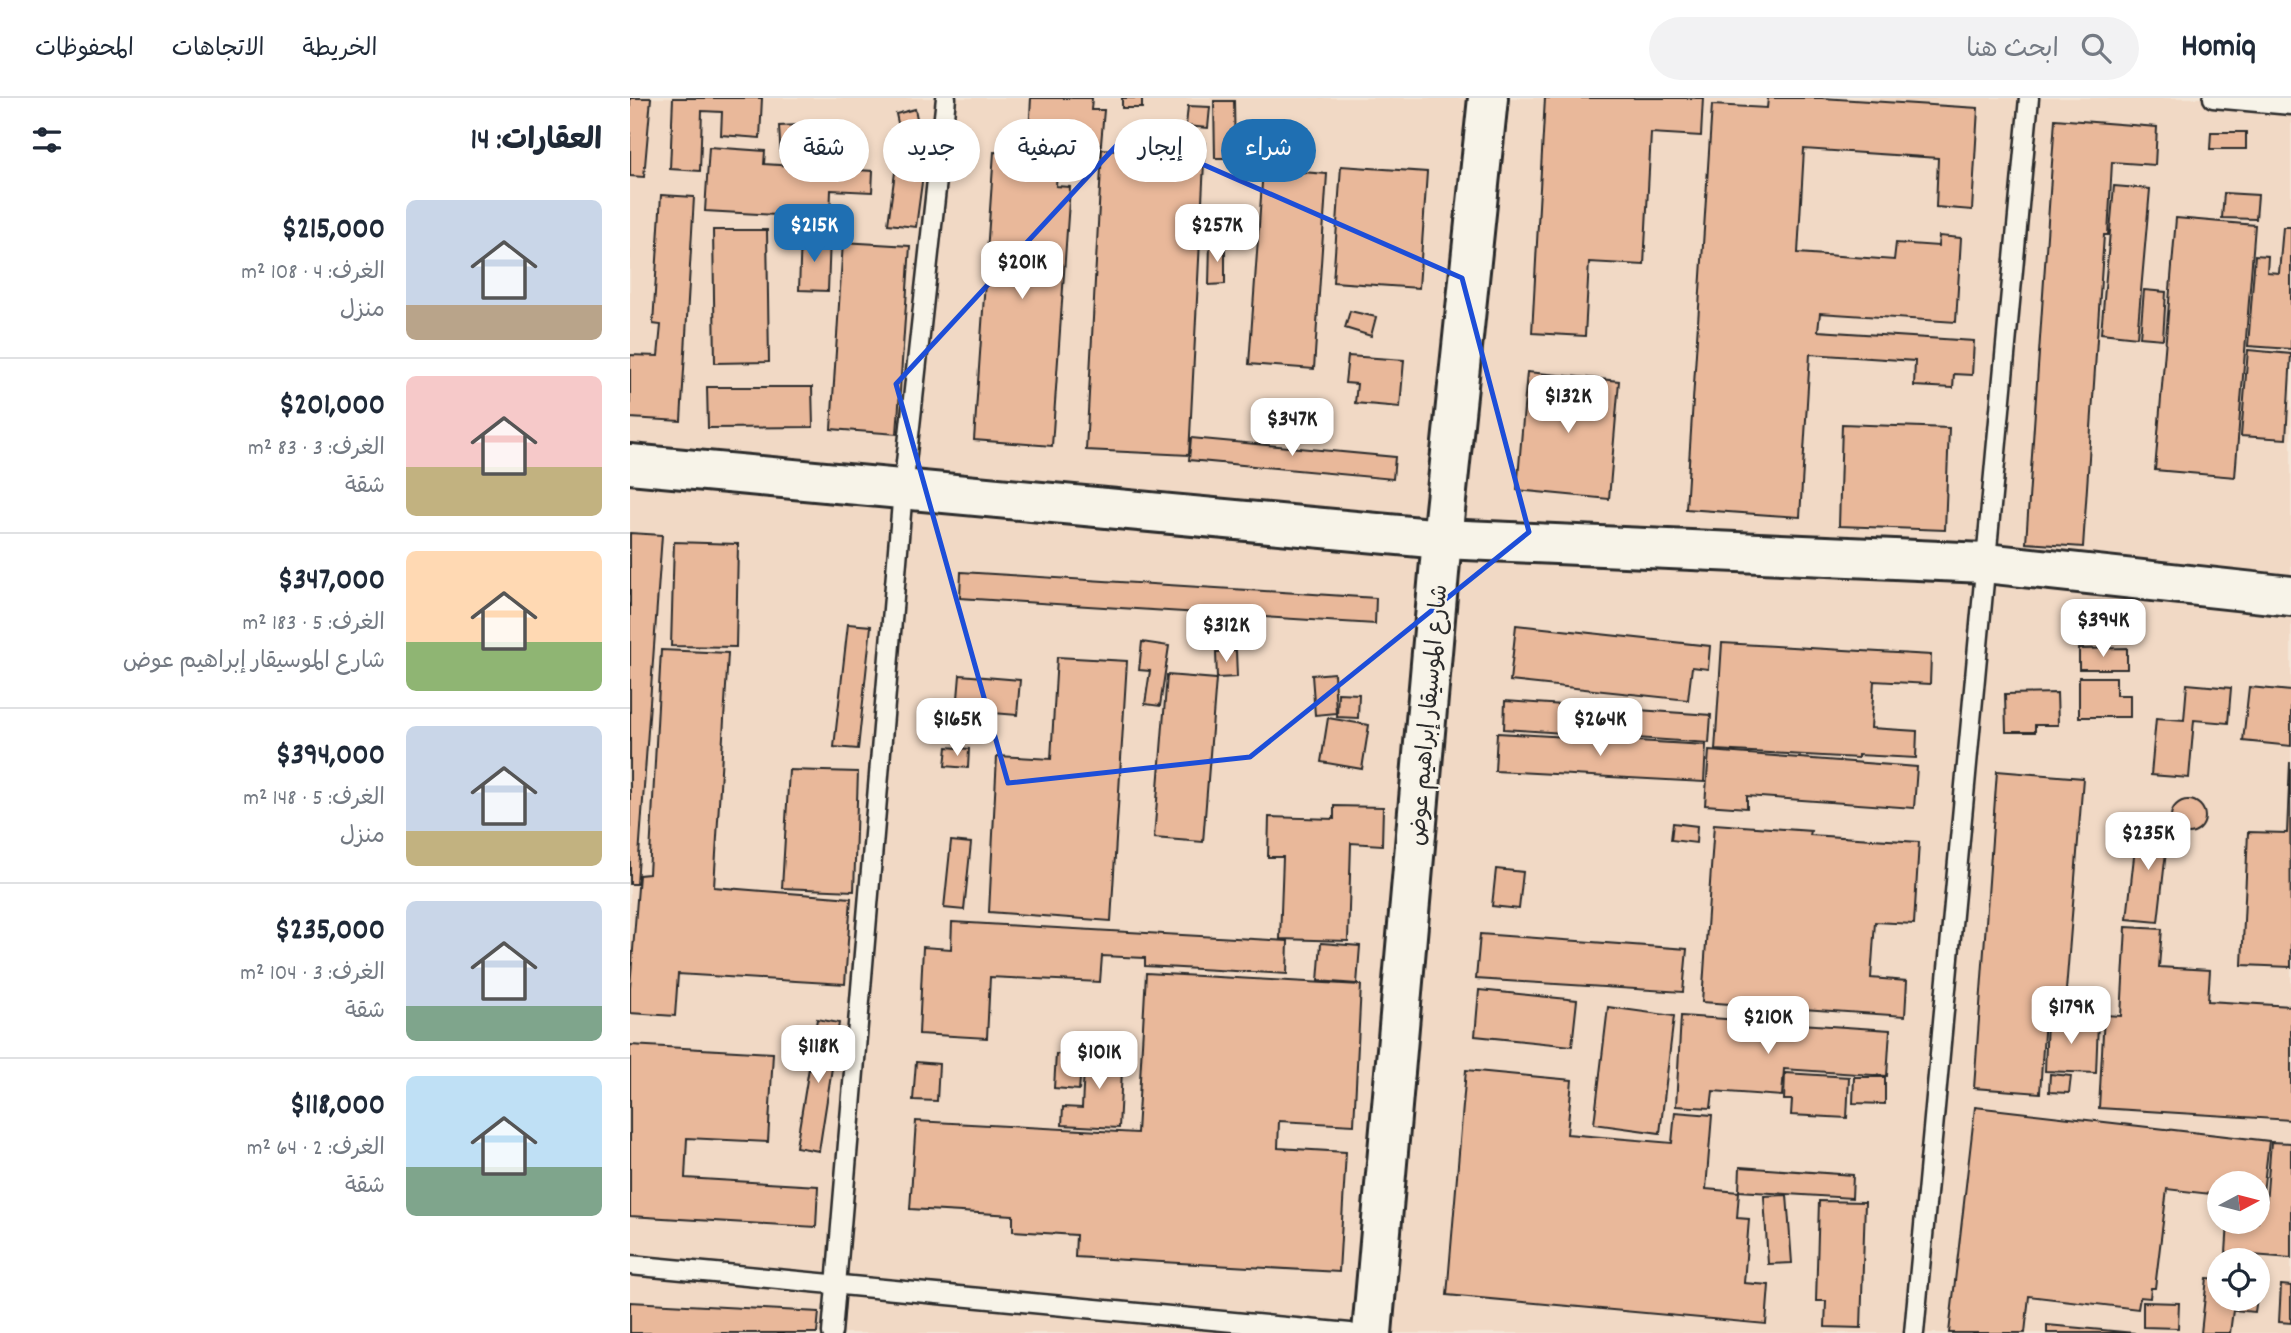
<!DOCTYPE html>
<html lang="ar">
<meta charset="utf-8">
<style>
body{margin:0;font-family:Dekko,"Playpen Sans Arabic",sans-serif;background:#f2f2f3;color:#1f2937;direction:rtl;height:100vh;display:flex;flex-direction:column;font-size:26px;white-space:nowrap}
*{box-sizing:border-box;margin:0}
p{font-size:23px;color:#747a83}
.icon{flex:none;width:38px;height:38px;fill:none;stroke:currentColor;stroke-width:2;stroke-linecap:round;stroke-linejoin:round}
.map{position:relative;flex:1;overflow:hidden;direction:ltr}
.panel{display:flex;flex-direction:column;background:#fff;width:630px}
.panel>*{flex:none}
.guide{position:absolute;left:21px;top:21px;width:665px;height:63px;direction:rtl;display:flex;gap:14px}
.needle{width:46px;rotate:83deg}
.tools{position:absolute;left:1577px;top:1073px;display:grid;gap:14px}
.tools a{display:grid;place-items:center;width:63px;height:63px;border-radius:50%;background:#fff;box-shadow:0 4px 10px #0003;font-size:35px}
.price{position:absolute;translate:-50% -60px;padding:0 16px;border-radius:14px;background:#fff;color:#222;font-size:23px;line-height:46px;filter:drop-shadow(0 2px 4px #0008)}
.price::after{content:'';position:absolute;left:50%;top:42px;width:21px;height:16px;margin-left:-10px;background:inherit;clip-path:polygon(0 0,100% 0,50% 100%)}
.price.active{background:#1f6fb2;color:#fff}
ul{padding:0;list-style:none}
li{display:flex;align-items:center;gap:21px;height:175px;padding:0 28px}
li+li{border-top:2px solid #e0e1e3}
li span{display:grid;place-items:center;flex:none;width:196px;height:140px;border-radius:10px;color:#555}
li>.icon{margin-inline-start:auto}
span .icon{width:84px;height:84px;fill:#fffc;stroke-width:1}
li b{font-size:30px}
h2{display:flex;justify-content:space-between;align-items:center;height:84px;padding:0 28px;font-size:30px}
.chip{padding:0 24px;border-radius:32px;background:#fff;box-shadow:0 4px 10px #0003;font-size:24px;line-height:63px}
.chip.active{background:#1f6fb2;color:#fff}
header{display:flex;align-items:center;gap:42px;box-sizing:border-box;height:98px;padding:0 35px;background:#fff;border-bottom:2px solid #e0e1e3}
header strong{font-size:33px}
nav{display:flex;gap:38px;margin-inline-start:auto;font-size:24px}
.search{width:490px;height:63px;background:#f2f2f3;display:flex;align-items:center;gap:18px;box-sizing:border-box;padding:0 24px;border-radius:38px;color:#747a83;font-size:26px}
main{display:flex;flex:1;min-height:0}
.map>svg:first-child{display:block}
.built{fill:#f1d9c5;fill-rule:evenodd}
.building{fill:#e9b89a;stroke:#2b2b2b;stroke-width:2}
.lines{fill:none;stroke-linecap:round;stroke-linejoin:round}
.service-casing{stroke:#2b2b2b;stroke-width:23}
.tertiary-casing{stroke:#2b2b2b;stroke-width:44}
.service{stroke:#f7f3e8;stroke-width:18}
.tertiary{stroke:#f7f3e8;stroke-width:38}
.marked{fill:none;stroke:#1d4ed8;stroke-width:5;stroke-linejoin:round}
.labels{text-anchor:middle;stroke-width:5;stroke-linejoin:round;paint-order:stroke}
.street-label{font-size:23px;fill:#2b2b2b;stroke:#f7f3e8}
</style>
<header>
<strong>Homiq</strong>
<div class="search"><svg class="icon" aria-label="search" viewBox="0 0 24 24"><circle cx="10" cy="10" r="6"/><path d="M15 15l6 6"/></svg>ابحث هنا</div>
<nav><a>الخريطة</a><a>الاتجاهات</a><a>المحفوظات</a></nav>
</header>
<main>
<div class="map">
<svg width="1661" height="1235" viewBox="0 0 1661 1235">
<rect width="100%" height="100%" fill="#f4e7d8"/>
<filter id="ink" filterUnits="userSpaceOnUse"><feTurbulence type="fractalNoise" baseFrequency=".0143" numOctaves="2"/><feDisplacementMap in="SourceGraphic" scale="14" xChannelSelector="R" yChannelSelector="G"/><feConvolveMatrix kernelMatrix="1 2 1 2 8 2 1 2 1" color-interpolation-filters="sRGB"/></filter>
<g filter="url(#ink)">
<path class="built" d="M0,0H1661V1235H0ZM1589,1085H1628V1124H1589ZM1589,1162H1628V1200H1589Z"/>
<g class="building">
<path d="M0,0H21L14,79L0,78Z"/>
<path d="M43,0H132L130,40L91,37L92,14L72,13L70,73L40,71Z"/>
<path d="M401,0H462L461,12H474L470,57L398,54Z"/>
<rect x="492" y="0" width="20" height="10"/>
<path d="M915,0H1073L1071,38L1021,35L1014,167L959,164L955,238L902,235Z"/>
<path d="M1138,0H1192L1348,10L1342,112L1306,109L1308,60L1174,51L1168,155L1264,162L1266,145L1308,148L1309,138L1331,140L1326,224L1190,215L1188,233L1344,243L1342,277L1324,276L1323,290L1284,288L1285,263L1180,256L1170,419L1056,411L1082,7L1137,10Z"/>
<path d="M584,3H604L605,60H585Z"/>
<path d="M558,8L580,9L578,30L556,28Z"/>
<path d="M285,11L291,39L272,43L266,16Z"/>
<path d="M1425,21L1527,29L1525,67L1482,64L1478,137H1474L1453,449L1396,445Z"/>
<path d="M212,25L214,59L151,62L149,28Z"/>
<path d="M1581,34H1616V51H1580Z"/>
<path d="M555,44L575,45L559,357L456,352L472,51L555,56Z"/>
<path d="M79,49L135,53L134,66L243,73L242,94L201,92L200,120L75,113Z"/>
<path d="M364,54L428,59L426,88L440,89L422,348L344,342Z"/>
<path d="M711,68L797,74L789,190L703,184Z"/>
<path d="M633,71L697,76L684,271L619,266Z"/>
<path d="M265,74L293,77L286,129L258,126Z"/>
<path d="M1484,88L1520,91L1507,239L1471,235Z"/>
<path d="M1594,95L1628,97L1626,121L1592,120Z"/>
<path d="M31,97L64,99L51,323L0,320V257L28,258L31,227L23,226Z"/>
<path d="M1546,120L1625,127L1605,379L1525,372Z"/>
<path d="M1653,129H1661V251L1618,248L1625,157L1638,158L1637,174L1649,175Z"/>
<path d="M83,132H137L139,264L85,265Z"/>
<path d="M171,138L200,139L198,193L169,192Z"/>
<path d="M213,144L280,148L267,336L201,331Z"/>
<path d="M580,145H595V186L579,187Z"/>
<path d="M1514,192L1536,194L1533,241L1510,239Z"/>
<path d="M720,213L746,219L741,238L715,230Z"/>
<path d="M1618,252L1661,256L1656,341L1611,338Z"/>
<path d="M718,258L774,262L770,309L725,305L727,286L715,285Z"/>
<path d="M897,274L989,283L979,401L887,392Z"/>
<path d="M77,289H182L183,329L78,330Z"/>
<path d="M1212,326L1319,330L1315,432L1209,428Z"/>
<path d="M561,340L765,359L763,381L559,362Z"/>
<path d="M0,435L32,437L7,786H0Z"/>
<path d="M44,444L108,446L106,549L41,548Z"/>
<path d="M331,474L746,500L745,526L330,500Z"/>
<path d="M218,526L241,528L228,651L204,649Z"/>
<path d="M886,527L1080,548L1078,571L1062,569L1058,602L880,583Z"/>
<path d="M512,544L539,548L530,608L515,606L520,573L509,572Z"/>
<path d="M1092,545L1301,557L1300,586L1244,583L1241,630L1287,633L1286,660L1228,657V660L1085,652Z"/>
<path d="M1497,550V571H1449V551Z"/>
<path d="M31,552L98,555L84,789L221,800L215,886L48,876L45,918L0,915V889L9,777L19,776Z"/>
<path d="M606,553L607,579L587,580L586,554Z"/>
<path d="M427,559L497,563L481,823L359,814L367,658L421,661Z"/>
<path d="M704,575L706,615L685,617L682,577Z"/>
<path d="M330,577L390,582L387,617L327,612Z"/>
<path d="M537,577L586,581L573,744L524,740Z"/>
<path d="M1449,579H1486V597H1500V619H1449Z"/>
<path d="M1557,586L1601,590L1598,625L1564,622L1559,680L1521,677L1526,620L1554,622Z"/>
<path d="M1619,589L1661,593V648L1613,643Z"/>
<path d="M708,595L729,596L728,620L707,619Z"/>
<path d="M1427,595L1428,627H1405V634H1376L1375,596Z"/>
<path d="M875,603L1081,617L1079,645L874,631Z"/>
<path d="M698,620L739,627L732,671L691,664Z"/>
<path d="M867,635L1076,647L1074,684L865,673Z"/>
<path d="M317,649L339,651L338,670L315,668Z"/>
<path d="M1079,653L1287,669L1284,710L1117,698V710L1075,707Z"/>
<path d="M1660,664L1661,869L1612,867L1618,734L1657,735Z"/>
<path d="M159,672L228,674L224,793L152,790Z"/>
<path d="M1367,673L1453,680L1435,905L1416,904L1410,995L1344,990Z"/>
<circle cx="1558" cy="719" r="17"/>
<path d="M704,708L753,709L752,747L721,745L718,843L650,841L653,759H638L639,719L704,721Z"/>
<path d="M1508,723L1539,727L1528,824L1497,821Z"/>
<path d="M1043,725L1067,728L1066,745L1041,742Z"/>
<path d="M1084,726L1181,733L1180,737L1289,744L1284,826L1245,824L1241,880L1277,883L1275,918L1072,904Z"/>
<path d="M321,743L341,745L334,812L314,810Z"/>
<path d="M866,771L893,774L889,811L862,808Z"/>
<path d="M322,824L658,843L657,876L515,868V860L472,858L470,884L360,879L357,940L289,936L293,849L321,851Z"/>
<path d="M1496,829L1532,831L1529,869L1580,872L1578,903L1661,908V1022L1469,1010L1474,917L1491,918Z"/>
<path d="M850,836L1057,851L1053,894L846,881Z"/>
<path d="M691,845L730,848L727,886L688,883Z"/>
<path d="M516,875L731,887L724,1027L649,1023L648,1050L716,1054L709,1174L445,1159L446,1137L383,1133V1117L280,1111L286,1023L507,1035Z"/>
<path d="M849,892L947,902L942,948L845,938Z"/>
<path d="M978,909L1044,918L1030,1035L964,1026Z"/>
<path d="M1051,918L1260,932L1257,978L1154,971L1152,998L1083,993L1081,1010L1046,1008Z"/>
<path d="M187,921L209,925L189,1053L166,1049Z"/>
<path d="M1417,921L1468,924L1466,975L1415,973Z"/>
<path d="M0,947L143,955L138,1044L57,1040L55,1080L188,1088L186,1129L0,1118Z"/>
<path d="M455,951L493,953L489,1030L432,1027L433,1009L452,1010Z"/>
<path d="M426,956L452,958L449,992L424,990Z"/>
<path d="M286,964L309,966L307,1003L283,1002Z"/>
<path d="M836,972L942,982L937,1036L1042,1045L1045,1014L1082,1017L1076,1091L1109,1094L1107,1120L1119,1121L1114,1185L1139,1187L1136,1226L817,1197Z"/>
<path d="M1155,975L1219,979L1217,1020L1161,1017L1162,1002H1154Z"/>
<path d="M1420,976L1441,978L1439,995L1419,994Z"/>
<path d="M1224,979H1255V1006L1223,1005Z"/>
<path d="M1345,1009L1639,1043L1632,1103L1628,1102V1085H1589V1097L1537,1091L1525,1190H1521L1520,1200L1510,1199L1508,1211L1399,1198L1395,1235H1319Z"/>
<path d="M1641,1044L1661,1045V1160L1596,1155L1598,1124H1628V1106H1636Z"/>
<path d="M1110,1069L1223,1077L1222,1100L1109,1093Z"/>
<path d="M1157,1097L1162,1165L1138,1166L1134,1098Z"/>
<path d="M1189,1103L1235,1104L1231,1230L1195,1229L1196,1203H1186Z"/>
<path d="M1577,1180L1589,1181V1200H1627L1625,1214L1603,1212L1600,1235H1571Z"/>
<path d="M1651,1187L1661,1188V1225L1649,1224Z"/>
<path d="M0,1204L189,1214L187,1235H0Z"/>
<path d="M1513,1204L1549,1205L1548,1230L1513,1229Z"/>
<path d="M1417,1227L1505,1235H1417Z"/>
</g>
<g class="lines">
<defs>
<g id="service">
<path d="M1583,0L1661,7"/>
<path d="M0,1167L720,1235"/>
<path d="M202,1235L273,392L316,0"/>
<path d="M1284,1235L1399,0"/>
</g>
<g id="tertiary">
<path d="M0,366L812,441L1355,465L1661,498"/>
<path d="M742,1235L812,441L858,0"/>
</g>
</defs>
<use href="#service" class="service-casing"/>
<use href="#tertiary" class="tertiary-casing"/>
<use href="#service" class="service"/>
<use href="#tertiary" class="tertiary"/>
</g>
</g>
<path class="marked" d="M499,34L832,180L899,434L620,659L378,685L266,286Z"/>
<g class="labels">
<g class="street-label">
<text transform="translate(797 617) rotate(-85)" y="8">شارع الموسيقار إبراهيم عوض</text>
</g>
</g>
</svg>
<div class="tools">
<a><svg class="needle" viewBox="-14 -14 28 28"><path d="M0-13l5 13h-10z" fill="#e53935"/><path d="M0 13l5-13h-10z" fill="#747a83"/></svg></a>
<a><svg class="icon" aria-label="locate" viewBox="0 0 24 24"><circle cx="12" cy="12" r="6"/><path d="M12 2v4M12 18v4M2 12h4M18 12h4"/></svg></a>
</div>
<b class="price active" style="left:184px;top:166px">$215K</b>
<b class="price" style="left:587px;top:166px">$257K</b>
<b class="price" style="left:392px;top:203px">$201K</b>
<b class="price" style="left:938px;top:337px">$132K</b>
<b class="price" style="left:662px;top:360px">$347K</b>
<b class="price" style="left:1473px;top:561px">$394K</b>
<b class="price" style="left:596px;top:566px">$312K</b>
<b class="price" style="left:327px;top:660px">$165K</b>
<b class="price" style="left:970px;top:660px">$264K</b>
<b class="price" style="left:1518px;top:774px">$235K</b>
<b class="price" style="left:1441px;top:948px">$179K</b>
<b class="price" style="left:1138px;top:958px">$210K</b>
<b class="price" style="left:188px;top:987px">$118K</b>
<b class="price" style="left:469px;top:993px">$101K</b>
<div class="guide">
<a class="chip active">شراء</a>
<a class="chip">إيجار</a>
<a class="chip">تصفية</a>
<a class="chip">جديد</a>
<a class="chip">شقة</a>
</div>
</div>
<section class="panel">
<h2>العقارات: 14<svg class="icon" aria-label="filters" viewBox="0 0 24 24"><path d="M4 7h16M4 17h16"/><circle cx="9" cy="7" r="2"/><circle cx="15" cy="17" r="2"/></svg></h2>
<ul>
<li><span style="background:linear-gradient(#c9d6e8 75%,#b9a48a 0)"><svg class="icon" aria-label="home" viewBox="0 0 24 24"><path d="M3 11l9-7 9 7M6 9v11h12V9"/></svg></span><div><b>$215,000</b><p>الغرف: 4 · 108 m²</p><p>منزل</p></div></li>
<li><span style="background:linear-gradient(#f6c9c9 65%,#c2b280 0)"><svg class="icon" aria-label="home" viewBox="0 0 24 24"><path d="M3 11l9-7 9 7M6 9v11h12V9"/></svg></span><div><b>$201,000</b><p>الغرف: 3 · 83 m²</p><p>شقة</p></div></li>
<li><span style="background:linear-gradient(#ffd9b3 65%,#8fb573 0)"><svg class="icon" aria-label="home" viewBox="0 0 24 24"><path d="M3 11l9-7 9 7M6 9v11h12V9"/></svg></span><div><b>$347,000</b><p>الغرف: 5 · 183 m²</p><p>شارع الموسيقار إبراهيم عوض</p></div></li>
<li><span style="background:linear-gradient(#c9d6e8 75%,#c2b280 0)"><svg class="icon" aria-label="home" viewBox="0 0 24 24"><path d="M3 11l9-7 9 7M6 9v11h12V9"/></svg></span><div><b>$394,000</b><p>الغرف: 5 · 148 m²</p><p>منزل</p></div></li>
<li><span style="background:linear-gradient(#c9d6e8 75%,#7fa58c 0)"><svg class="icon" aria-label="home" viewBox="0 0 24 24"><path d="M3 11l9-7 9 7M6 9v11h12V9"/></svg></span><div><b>$235,000</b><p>الغرف: 3 · 104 m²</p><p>شقة</p></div></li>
<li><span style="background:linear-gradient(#bfe0f5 65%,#7fa58c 0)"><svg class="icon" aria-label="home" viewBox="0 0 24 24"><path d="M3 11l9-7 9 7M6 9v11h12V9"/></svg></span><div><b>$118,000</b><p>الغرف: 2 · 64 m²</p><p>شقة</p></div></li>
</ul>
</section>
</main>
